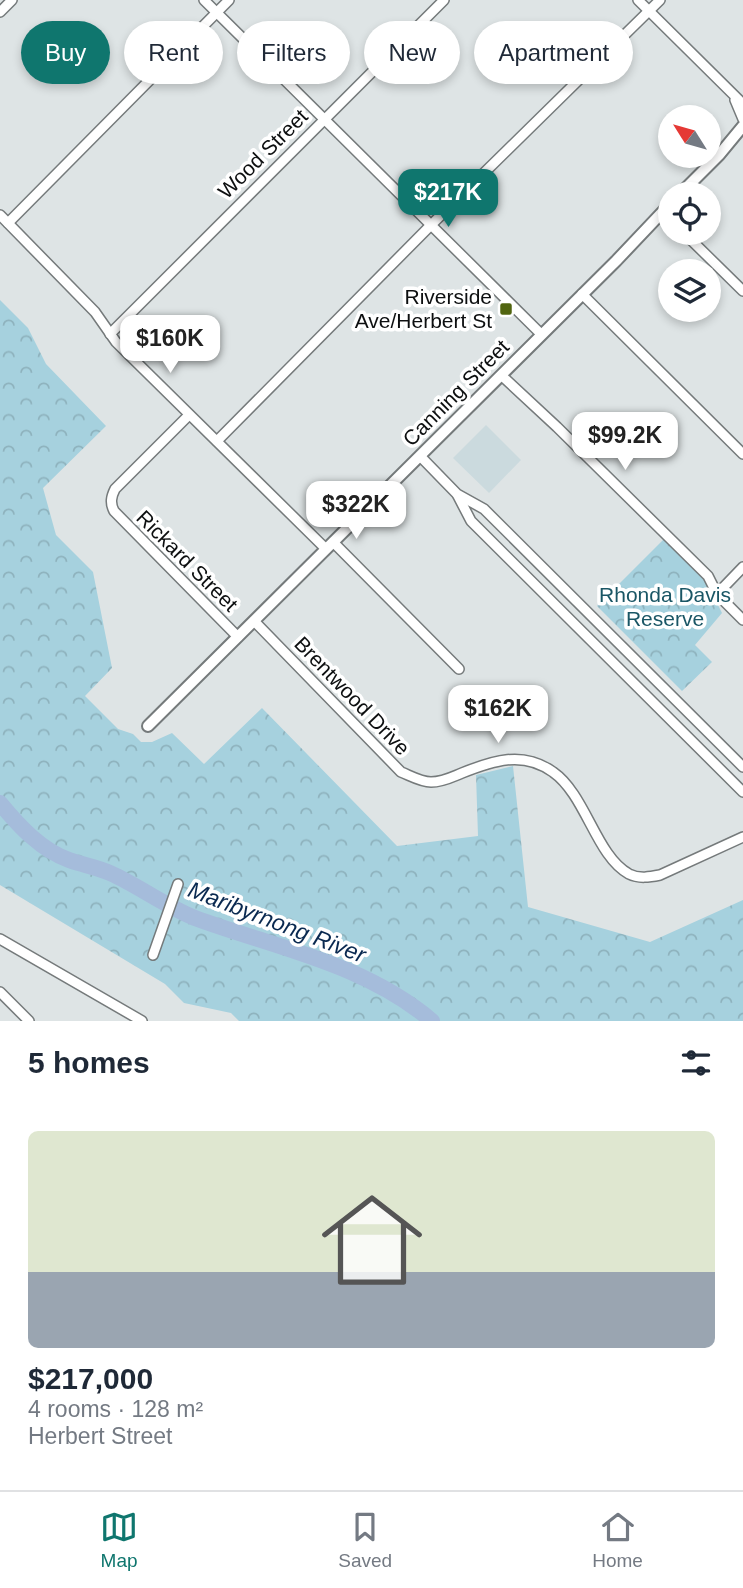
<!DOCTYPE html>
<meta charset="utf-8">
<style>
body{margin:0;font-family:Helvetica,sans-serif;background:#f2f2f3;color:#1f2937;height:100vh;display:flex;flex-direction:column;font-size:26px;white-space:nowrap}
*{box-sizing:border-box;margin:0}
p{font-size:23px;color:#747a83}
.icon{flex:none;width:38px;height:38px;fill:none;stroke:currentColor;stroke-width:2;stroke-linecap:round;stroke-linejoin:round}
.map{position:relative;height:1021px;overflow:hidden}
.panel{display:flex;flex-direction:column;background:#fff;flex:1}
.panel>*{flex:none}
.hud{position:absolute;left:21px;top:21px;width:702px;height:63px;display:flex;gap:14px}
.needle{width:46px;rotate:307deg}
.tools{position:absolute;left:658px;top:105px;display:grid;gap:14px}
.tools a{display:grid;place-items:center;width:63px;height:63px;border-radius:50%;background:#fff;box-shadow:0 4px 10px #0003;font-size:35px}
.price{position:absolute;translate:-50% -60px;padding:0 16px;border-radius:14px;background:#fff;color:#222;font-size:23px;line-height:46px;filter:drop-shadow(0 2px 4px #0008)}
.price::after{content:'';position:absolute;left:50%;top:42px;width:21px;height:16px;margin-left:-10px;background:inherit;clip-path:polygon(0 0,100% 0,50% 100%)}
.price.on{background:#0f766e;color:#fff}
ul{padding:0;list-style:none}
li{display:grid;align-content:center;gap:14px;height:371px;padding:0 28px}
li span{display:grid;place-items:center;height:217px;border-radius:10px;color:#555}
li>.icon{margin-inline-start:auto}
span .icon{width:126px;height:126px;fill:#fffc;stroke-width:1}
li b{font-size:30px}
h2{display:flex;justify-content:space-between;align-items:center;height:84px;padding:0 28px;font-size:30px}
.tag{padding:0 24px;border-radius:32px;background:#fff;box-shadow:0 4px 10px #0003;font-size:24px;line-height:63px}
.tag.on{background:#0f766e;color:#fff}
.dock{display:flex;justify-content:space-around;align-items:center;height:98px;border-top:2px solid #e0e1e3;background:#fff;font-size:19px;color:#747a83}
.dock a{display:grid;justify-items:center;gap:4px}
.dock .on{color:#0f766e}
.map>svg:first-child{display:block}
.built{fill:#cbdade}
.forest{fill:url(#forest-crowns)}
.lines{fill:none;stroke-linecap:round;stroke-linejoin:round}
.river{stroke:#a5bcdb;stroke-width:16}
.minor-casing{stroke:#757a7b;stroke-width:12}
.tertiary-casing{stroke:#757a7b;stroke-width:14}
.minor{stroke:#fff;stroke-width:9}
.tertiary{stroke:#fff;stroke-width:10}
.poi-dot{fill:#50640f;stroke:#fff;stroke-width:2.5}
.labels{text-anchor:middle;stroke-width:7;stroke-linejoin:round;paint-order:stroke}
.street-label{font-size:21px;fill:#0d0f10;stroke:#fff}
.poi-label{font-size:21px;fill:#0d0f10;stroke:#fff;text-anchor:end}
.park-label{font-size:21px;fill:#1a5665;stroke:#fff}
.water-label{font-size:23px;font-style:italic;fill:#0a2950;stroke:#fff}
</style>
<div class="map">
<svg width="743" height="1021" viewBox="0 0 743 1021">
<defs>
<pattern id="forest-crowns" width="20" height="18" patternUnits="userSpaceOnUse" patternTransform="scale(1.75)"><rect width="20" height="18" fill="#a6d1de"/><path d="M2 6a3 3 0 1 1 6 0M12 15a3 3 0 1 1 6 0" fill="none" stroke="#8eb2bd"/></pattern>
</defs>
<rect width="100%" height="100%" fill="#dee4e5"/>
<path class="built" d="M486,425L521,460L489,493L453,458Z"/>
<g class="forest">
<path d="M0,300L28,328L46,364L106,426L43,488L56,535L93,572L112,668L85,696L118,729L133,734L141,742H152L172,733L204,764L262,708L397,846L478,836L476,775L513,766L528,907L650,942L743,900V1021H239L231,1013L184,1003L165,984L0,885Z"/>
<path d="M664,539L707,583L722,613L695,645L712,662L682,691L597,606Z"/>
</g>
<g class="lines">
<path class="river" d="M0,803C19,826 41,850 69,860C83,865 97,867 110,873C139,886 165,906 195,918C276,948 363,963 432,1021"/>
<defs>
<g id="minor">
<path d="M204,0L541,334"/>
<path d="M638,0L743,104"/>
<path d="M0,12L12,0"/>
<path d="M735,100L743,119"/>
<path d="M0,215L95,312L116,342L326,549"/>
<path d="M8,223L229,0"/>
<path d="M684,233L743,291"/>
<path d="M582,294L743,454"/>
<path d="M110,334L444,0"/>
<path d="M501,375L557,427L708,576L717,594L743,620"/>
<path d="M189,415L115,489C111,497 110,503 114,511L238,637"/>
<path d="M217,441L430,226L660,0"/>
<path d="M420,456L457,494L484,509L743,767"/>
<path d="M458,496L471,521L743,792"/>
<path d="M333,542L459,669"/>
<path d="M717,594L743,567"/>
<path d="M254,621L401,772C411,776 421,782 431,782C443,782 452,777 462,773C492,761 523,750 553,772C586,795 596,856 629,874C639,879 650,877 660,875L743,837"/>
<path d="M0,939L142,1021"/>
<path d="M153,955L178,884"/>
<path d="M0,992L29,1021"/>
</g>
<g id="tertiary">
<path d="M680,194L719,155L743,126"/>
<path d="M148,726L616,261L670,204"/>
</g>
</defs>
<use href="#minor" class="minor-casing"/>
<use href="#tertiary" class="tertiary-casing"/>
<use href="#minor" class="minor"/>
<use href="#tertiary" class="tertiary"/>
</g>
<rect class="poi-dot" x="499" y="302" width="14" height="14" rx="3.5"/>
<g class="labels">
<g class="street-label">
<text transform="translate(263 154) rotate(-45)" y="7">Wood Street</text>
<text transform="translate(456 393) rotate(-45)" y="7">Canning Street</text>
<text transform="translate(187 561) rotate(45)" y="7">Rickard Street</text>
<text transform="translate(352 696) rotate(46)" y="7">Brentwood Drive</text>
</g>
<g class="poi-label">
<text x="492" y="304">Riverside<tspan x="492" dy="24">Ave/Herbert St</tspan></text>
</g>
<g class="park-label">
<text x="665" y="602">Rhonda Davis<tspan x="665" dy="24">Reserve</tspan></text>
</g>
<g class="water-label">
<text transform="translate(277 922) rotate(21)" y="8">Maribyrnong River</text>
</g>
</g>
</svg>
<div class="tools">
<a><svg class="needle" viewBox="-14 -14 28 28"><path d="M0-13l5 13h-10z" fill="#e53935"/><path d="M0 13l5-13h-10z" fill="#747a83"/></svg></a>
<a><svg class="icon" aria-label="locate" viewBox="0 0 24 24"><circle cx="12" cy="12" r="6"/><path d="M12 2v4M12 18v4M2 12h4M18 12h4"/></svg></a>
<a><svg class="icon" aria-label="layers" viewBox="0 0 24 24"><path d="M12 4l9 5-9 5-9-5zM3 14l9 5 9-5"/></svg></a>
</div>
<b class="price on" style="left:448px;top:229px">$217K</b>
<b class="price" style="left:170px;top:375px">$160K</b>
<b class="price" style="left:625px;top:472px">$99.2K</b>
<b class="price" style="left:356px;top:541px">$322K</b>
<b class="price" style="left:498px;top:745px">$162K</b>
<div class="hud">
<a class="tag on">Buy</a>
<a class="tag">Rent</a>
<a class="tag">Filters</a>
<a class="tag">New</a>
<a class="tag">Apartment</a>
</div>
</div>
<section class="panel">
<h2>5 homes<svg class="icon" aria-label="filters" viewBox="0 0 24 24"><path d="M4 7h16M4 17h16"/><circle cx="9" cy="7" r="2"/><circle cx="15" cy="17" r="2"/></svg></h2>
<ul>
<li><span style="background:linear-gradient(#dfe7d0 65%,#9aa5b1 0)"><svg class="icon" aria-label="home" viewBox="0 0 24 24"><path d="M3 11l9-7 9 7M6 9v11h12V9"/></svg></span><div><b>$217,000</b><p>4 rooms · 128 m²</p><p>Herbert Street</p></div></li>
</ul>
</section>
<nav class="dock">
<a class="on"><svg class="icon" aria-label="map" viewBox="0 0 24 24"><path d="M3 6l6-2 6 2 6-2v14l-6 2-6-2-6 2zM9 4v14M15 6v14"/></svg>Map</a>
<a><svg class="icon" aria-label="saved" viewBox="0 0 24 24"><path d="M7 4h10v16l-5-4-5 4z"/></svg>Saved</a>
<a><svg class="icon" aria-label="home" viewBox="0 0 24 24"><path d="M3 11l9-7 9 7M6 9v11h12V9"/></svg>Home</a>
</nav>
